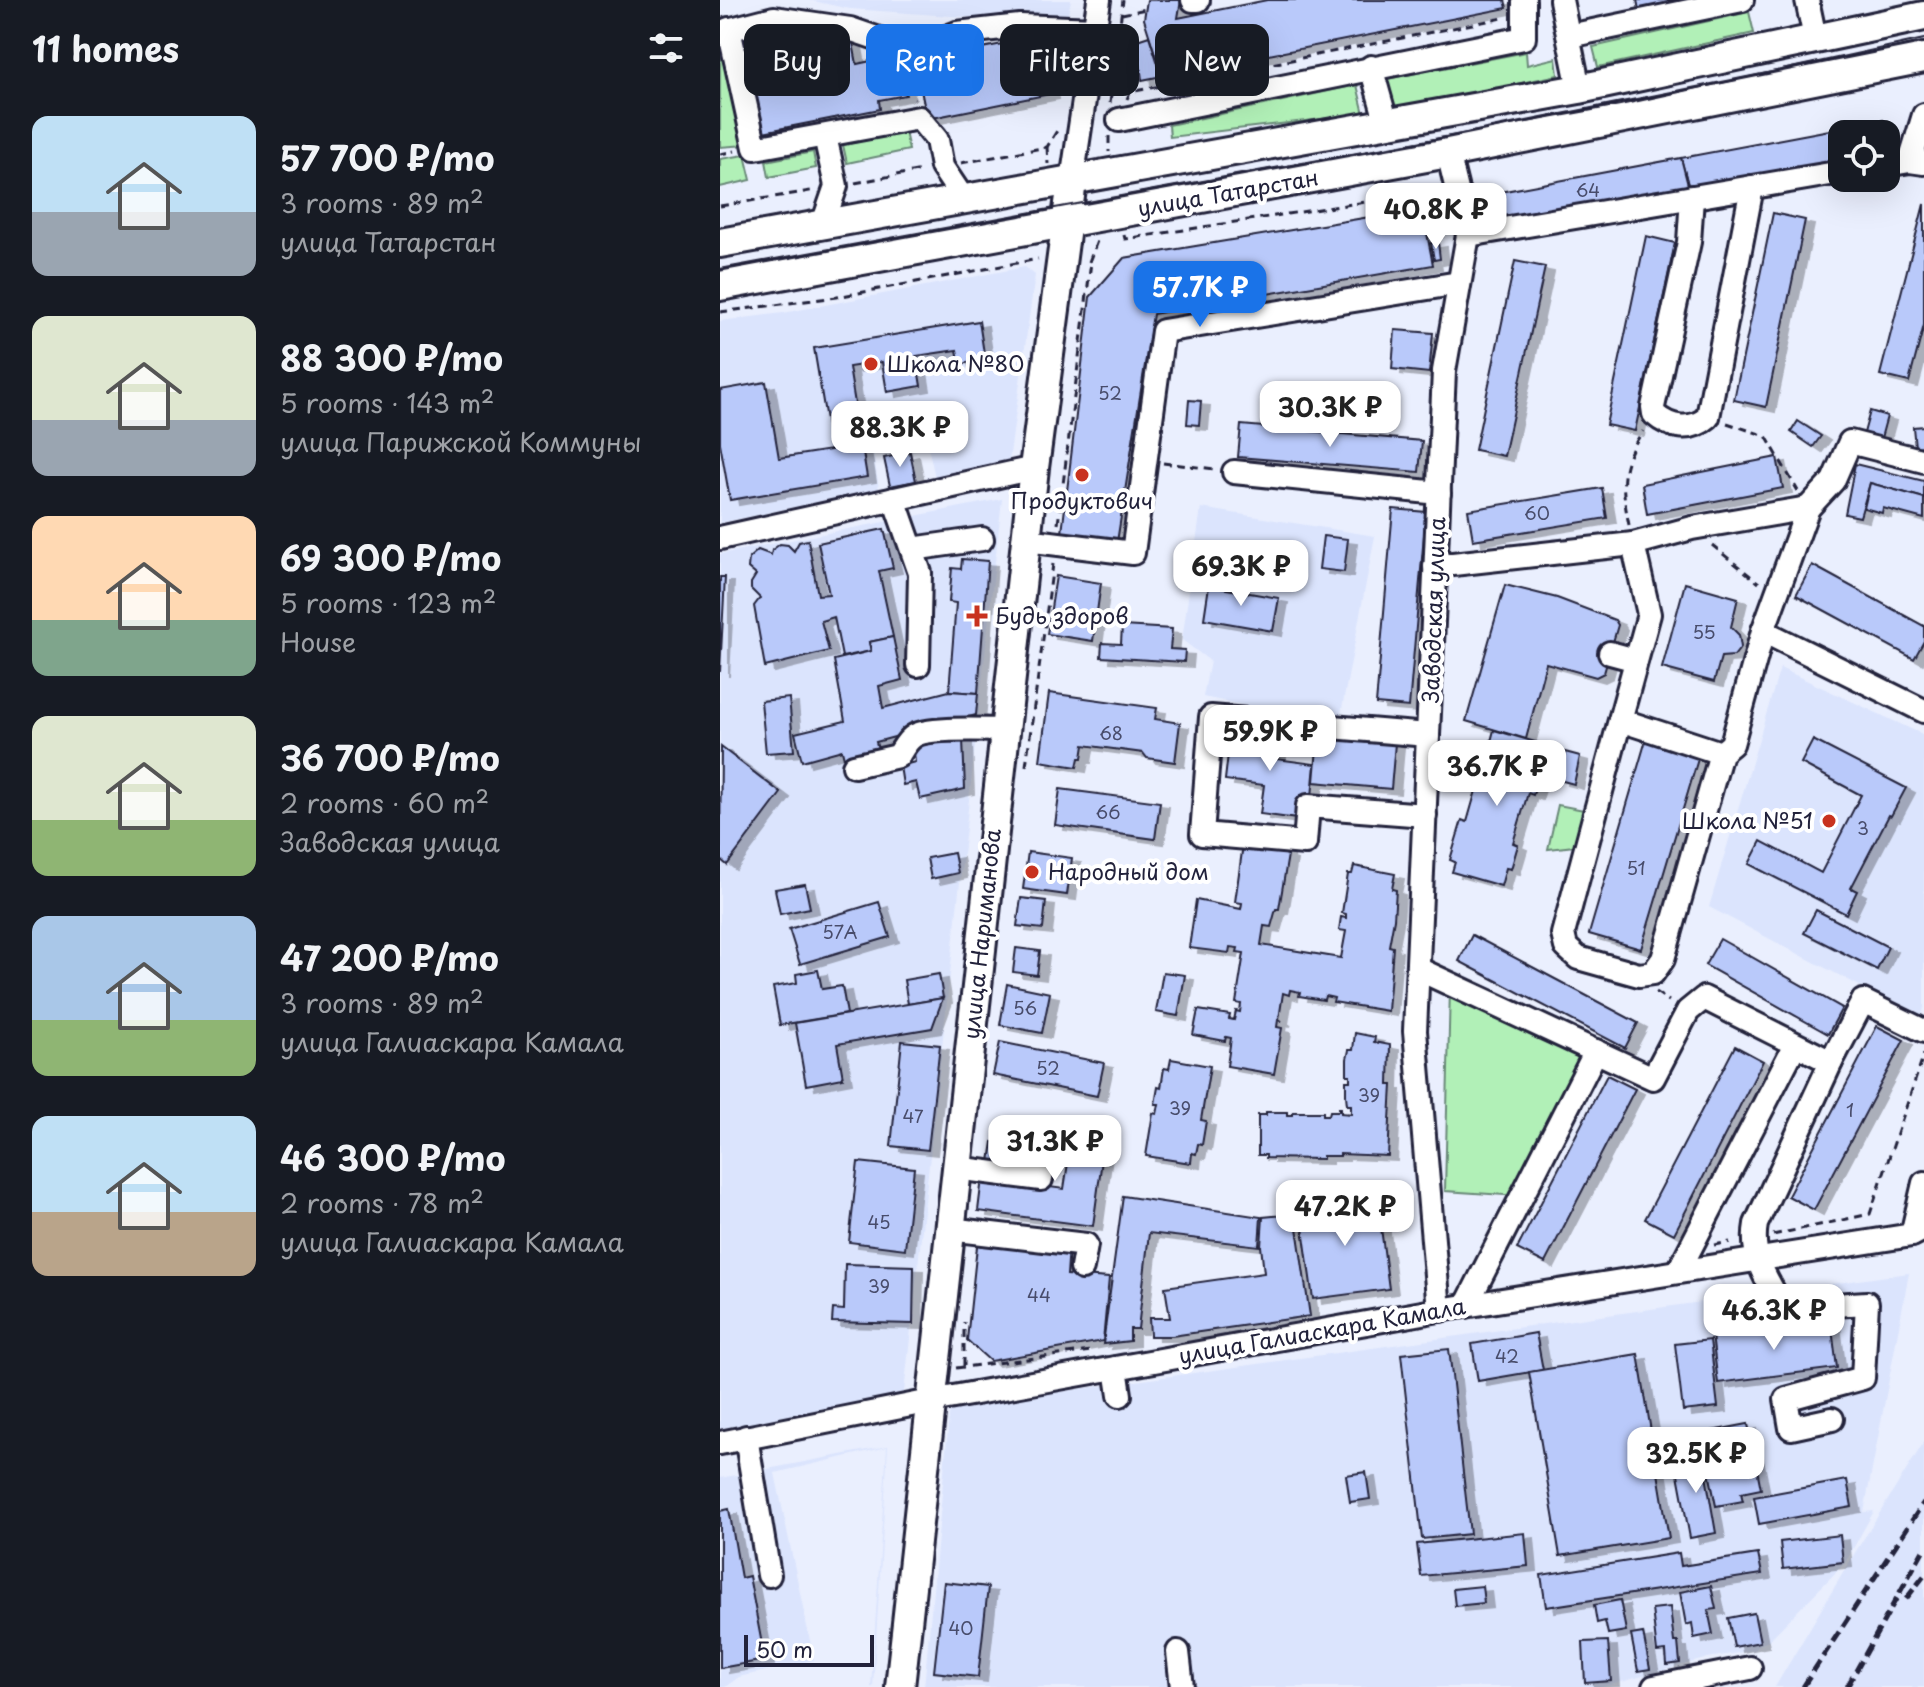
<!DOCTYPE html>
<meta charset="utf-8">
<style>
body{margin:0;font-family:"Playpen Sans",sans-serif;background:#242831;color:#f1f3f6;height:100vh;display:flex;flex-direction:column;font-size:30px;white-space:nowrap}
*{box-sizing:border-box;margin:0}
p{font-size:26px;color:#9ea1a6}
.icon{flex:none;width:44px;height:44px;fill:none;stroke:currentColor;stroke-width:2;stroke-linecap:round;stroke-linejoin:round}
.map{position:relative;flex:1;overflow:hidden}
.sheet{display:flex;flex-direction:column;background:#171b24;width:720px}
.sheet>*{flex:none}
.top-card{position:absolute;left:24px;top:24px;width:760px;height:72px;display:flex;gap:16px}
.controls{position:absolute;left:1108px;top:120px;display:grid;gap:16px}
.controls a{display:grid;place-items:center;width:72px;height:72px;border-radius:16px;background:#171b24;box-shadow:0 8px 32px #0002;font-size:40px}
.scale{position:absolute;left:24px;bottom:20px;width:130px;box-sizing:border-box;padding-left:8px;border:4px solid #22223b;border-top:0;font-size:22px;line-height:28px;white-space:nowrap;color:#22223b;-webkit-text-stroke:6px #fff;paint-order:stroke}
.price{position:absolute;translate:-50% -68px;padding:0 18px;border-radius:16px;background:#fff;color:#222;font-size:26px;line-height:52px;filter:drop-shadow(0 2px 4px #0008)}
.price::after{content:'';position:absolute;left:50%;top:48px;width:24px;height:18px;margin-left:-12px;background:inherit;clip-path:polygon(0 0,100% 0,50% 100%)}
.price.current{background:#1a73e8;color:#fff}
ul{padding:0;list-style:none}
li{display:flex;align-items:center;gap:24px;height:200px;padding:0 32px}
li span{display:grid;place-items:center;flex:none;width:224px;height:160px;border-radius:16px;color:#555}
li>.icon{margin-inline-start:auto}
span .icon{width:96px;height:96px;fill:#fffc;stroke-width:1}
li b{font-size:34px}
h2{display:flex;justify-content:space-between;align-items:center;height:96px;padding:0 32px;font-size:34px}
.pill{padding:0 28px;border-radius:16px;background:#171b24;box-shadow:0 8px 32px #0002;font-size:28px;line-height:72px}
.pill.current{background:#1a73e8;color:#fff}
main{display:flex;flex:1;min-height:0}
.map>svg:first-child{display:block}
.built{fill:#dbe4fd}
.green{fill:#b1f0b7;stroke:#6a8979;stroke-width:2}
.building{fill:#b9c9fa;stroke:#22223b;stroke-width:2;filter:url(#shadow)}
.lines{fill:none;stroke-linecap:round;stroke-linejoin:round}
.minor-casing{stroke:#22223b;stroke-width:28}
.major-casing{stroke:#22223b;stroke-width:34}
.path{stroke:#22223b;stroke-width:3;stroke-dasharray:8 6;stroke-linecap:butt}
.minor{stroke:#fff;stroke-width:22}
.major{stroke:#fff;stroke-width:28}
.tram{stroke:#22223b;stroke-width:2}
.rail{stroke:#22223b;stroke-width:5;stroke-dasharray:12 6;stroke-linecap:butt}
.poi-dot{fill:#c8321e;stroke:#fff;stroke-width:3}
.labels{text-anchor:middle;stroke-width:8;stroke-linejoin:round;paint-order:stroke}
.number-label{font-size:18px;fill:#484c6b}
.street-label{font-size:22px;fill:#22223b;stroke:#fff}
.poi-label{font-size:22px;fill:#22223b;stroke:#fff;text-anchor:start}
</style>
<main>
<section class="sheet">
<h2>11 homes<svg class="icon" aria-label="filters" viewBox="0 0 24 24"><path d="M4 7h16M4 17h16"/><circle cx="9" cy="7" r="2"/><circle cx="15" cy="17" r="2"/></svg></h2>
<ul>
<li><span style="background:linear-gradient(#bfe0f5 60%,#9aa5b1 0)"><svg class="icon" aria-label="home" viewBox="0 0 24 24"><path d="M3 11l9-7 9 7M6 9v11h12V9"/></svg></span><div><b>57 700 ₽/mo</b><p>3 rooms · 89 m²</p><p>улица Татарстан</p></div></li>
<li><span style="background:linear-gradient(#dfe7d0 65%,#9aa5b1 0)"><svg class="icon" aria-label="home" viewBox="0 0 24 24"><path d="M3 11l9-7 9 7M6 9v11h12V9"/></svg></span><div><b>88 300 ₽/mo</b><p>5 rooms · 143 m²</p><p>улица Парижской Коммуны</p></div></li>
<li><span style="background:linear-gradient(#ffd9b3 65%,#7fa58c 0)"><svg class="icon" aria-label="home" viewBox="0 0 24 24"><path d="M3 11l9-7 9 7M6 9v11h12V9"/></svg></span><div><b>69 300 ₽/mo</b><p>5 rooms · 123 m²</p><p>House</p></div></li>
<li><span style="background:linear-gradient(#dfe7d0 65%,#8fb573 0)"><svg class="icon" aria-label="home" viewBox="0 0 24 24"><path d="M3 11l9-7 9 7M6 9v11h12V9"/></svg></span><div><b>36 700 ₽/mo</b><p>2 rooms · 60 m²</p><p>Заводская улица</p></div></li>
<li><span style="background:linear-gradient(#a9c7e8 65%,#8fb573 0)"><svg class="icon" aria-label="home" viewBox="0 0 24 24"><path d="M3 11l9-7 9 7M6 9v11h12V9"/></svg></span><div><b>47 200 ₽/mo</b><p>3 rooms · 89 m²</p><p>улица Галиаскара Камала</p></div></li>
<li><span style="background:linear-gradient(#bfe0f5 60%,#b9a48a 0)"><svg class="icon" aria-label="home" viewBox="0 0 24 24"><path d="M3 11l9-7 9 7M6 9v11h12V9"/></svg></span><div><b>46 300 ₽/mo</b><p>2 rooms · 78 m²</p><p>улица Галиаскара Камала</p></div></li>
</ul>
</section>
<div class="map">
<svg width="1204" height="1687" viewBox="0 0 1204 1687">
<defs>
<filter id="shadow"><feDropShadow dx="9" dy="5" stdDeviation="0" flood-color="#0004"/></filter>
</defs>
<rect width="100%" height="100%" fill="#eaeffe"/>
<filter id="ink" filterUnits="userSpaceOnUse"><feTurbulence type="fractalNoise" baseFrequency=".0125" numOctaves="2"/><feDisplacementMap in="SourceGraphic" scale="16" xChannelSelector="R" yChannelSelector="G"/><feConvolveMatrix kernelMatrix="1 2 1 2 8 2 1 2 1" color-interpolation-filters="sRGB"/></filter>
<g filter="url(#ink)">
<g class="built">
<path d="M89,0H351L346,24L130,9Z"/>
<path d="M305,267L315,275L289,461L215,477L199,408L147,416L159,489L0,523V321L63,313Z"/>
<path d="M282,499L184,1393L0,1429V554Z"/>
<path d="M481,508L655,536L619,724L483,697L490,661L462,640Z"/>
<path d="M1060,668L1204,735V1007L1201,1018L989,907Z"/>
<path d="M1189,1273L1144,1512L1154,1511L1125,1563L1047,1642L1040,1644L1035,1650L988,1658L883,1687H204L230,1407Z"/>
<path d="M1204,1442V1687H1055L1136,1551Z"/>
<path d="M168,1446L153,1687H151L167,1447L55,1473L94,1660L19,1677L5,1687H0V1478Z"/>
</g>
<g class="green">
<path d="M1029,12L1034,33L878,67L873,47Z"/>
<path d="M806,52L807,65L836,58L838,75L668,112L661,80Z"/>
<path d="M0,54H1L26,145L0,147Z"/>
<path d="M637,85L644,114L450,137L449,125Z"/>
<path d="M185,132L189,150L127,163L123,145Z"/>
<path d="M93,152L96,168L49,177L46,161Z"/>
<path d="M25,155L31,180L0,187V159Z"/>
<path d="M838,805L864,810L854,846L828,849Z"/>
<path d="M730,988L869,1054L800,1196L725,1191Z"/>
</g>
<g class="building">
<path d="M427,0H461L458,18L547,0H785L787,8L442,76L424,19Z"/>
<path d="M917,0H966L919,10Z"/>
<path d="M61,28L65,46L115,36L116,41L132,38L137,64L178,55L186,95L159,100L160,109L43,132L24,35Z"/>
<path d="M429,36L442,76L422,80L417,40Z"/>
<path d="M298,41L300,52L321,48L330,94L207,119L195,61Z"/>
<path d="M1163,120L1169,151L1166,152V134H1122V160L969,189L961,158Z"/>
<path d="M961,158L969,189L761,224L753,197Z"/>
<path d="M1204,204V325L1189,382L1160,375Z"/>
<path d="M710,207L714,232L707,233L713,265L433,314L397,542L342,533L370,297L404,258Z"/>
<path d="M1053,213L1085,220L1046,407L1014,400Z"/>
<path d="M926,236L955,243L915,431L886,425Z"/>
<path d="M718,242L720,259L714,260L711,243Z"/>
<path d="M795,261L825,267L784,456L755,450Z"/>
<path d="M259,321L265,360L240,364L237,350L196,356L201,386L167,392L162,362L129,367L147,477L10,500L0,443V390L46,382L59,458L111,450L94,348Z"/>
<path d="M675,330L713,333L709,373L672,369Z"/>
<path d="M469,400L481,401L479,425L467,424Z"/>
<path d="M1150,411L1167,416L1161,438L1144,433Z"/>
<path d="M1078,421L1101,436L1093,447L1071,432Z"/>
<path d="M521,425L702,441L699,472L518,457Z"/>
<path d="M1204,426V446L1195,447L1193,427Z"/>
<path d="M190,452L196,481L170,486L164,458Z"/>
<path d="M1057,457L1063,488L927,514L922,484Z"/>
<path d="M1135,464L1204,481V498L1150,483L1140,517L1125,514Z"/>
<path d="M1150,483L1204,498V519L1163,508L1162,513L1144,508Z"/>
<path d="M882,488L887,518L753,540L748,510Z"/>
<path d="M673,509L706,512L689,707L656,704Z"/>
<path d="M164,529L173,568L159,571L173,637L149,642L151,651L122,657L114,617L101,621L109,651L45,667L34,606L40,598L31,589V583L36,575L28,568L29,558L38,550L51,555L52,550L60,544L68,545L74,551L79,542L88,540L98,595L109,594L98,543Z"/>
<path d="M603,536L628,539L624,572L599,569Z"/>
<path d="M242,559L268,561L258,693L229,691L236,603L229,602L232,568L241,569Z"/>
<path d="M1092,565L1204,626V641L1194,659L1076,595Z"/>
<path d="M336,576L381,583L373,641L327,634Z"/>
<path d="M0,577H5L0,672Z"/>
<path d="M965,583L1018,598L1011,627L1019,635L1021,647L1014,656L1001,657L994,682L942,668Z"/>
<path d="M785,585L837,598L895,620L898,625L884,673L876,677L826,663L806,739L746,721Z"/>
<path d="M489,586L559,598L553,631L484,619Z"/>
<path d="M402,626L452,629L450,649L465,650L464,662L381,657L382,643L401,644Z"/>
<path d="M173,637L182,680L159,686L163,708L229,691L258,693L256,715L156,742L158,749L124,758L122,750L82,761L75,733L125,721L114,660L151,651L149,642Z"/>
<path d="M329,693L437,708L435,719L460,723L455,762L427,758L423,753L364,745L362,758H359L357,767L320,761Z"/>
<path d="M69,698L74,751L46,753L41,701Z"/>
<path d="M527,726L560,730L556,759L595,764L592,797L580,795L577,819L540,814L544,785L505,780L509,745L524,747Z"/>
<path d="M774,730L822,744L815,770L820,772L813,795L808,793L793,843L798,845L791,869L786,868L781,886L732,872L735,862L730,860L742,820L747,822L757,787L753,785L764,747L769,749Z"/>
<path d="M928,733L981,749L921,949L869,934Z"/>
<path d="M598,736L675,743L671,789L594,782Z"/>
<path d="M200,738L243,739L245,789L200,799L196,782L183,785L180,766L195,762L194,752Z"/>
<path d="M1093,740L1186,788L1171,816L1169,815L1131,888L1137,891L1126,914L1029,864L1041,841L1101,873L1141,795L1081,763Z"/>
<path d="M1,747L61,793L7,865L0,859Z"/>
<path d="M845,752L860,756L854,784L839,780Z"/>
<path d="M340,789L440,802L435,839L335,825Z"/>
<path d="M524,837L566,844L565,854L568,855L559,909H556L551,927L544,926L541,945L621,958L626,931L619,930L621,917L626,918V914L622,913L628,874H632L634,866L675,874L672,889L676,890L674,919L669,946L673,947L668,1011L613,1002L614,998L605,996L604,1000L579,996L580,992L570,990L569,995L563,993L559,1019L562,1021L558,1020L557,1027L562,1028L554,1074L507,1066L511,1038L506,1037L505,1041L473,1035L478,1010L510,1015L509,1019L514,1020L516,1011L520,1012L521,1004L516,1003L524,953L517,952L518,948L510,947L509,953L469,948L476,900L521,909L522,903L515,902Z"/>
<path d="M308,852L352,858L347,895L303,889Z"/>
<path d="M234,853L238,873L211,879L207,858Z"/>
<path d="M85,884L90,908L60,914L55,889Z"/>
<path d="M301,898L326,901L323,929L297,926Z"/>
<path d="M159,902L170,937L80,964L69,929Z"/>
<path d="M1096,910L1168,947L1157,970L1084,933Z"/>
<path d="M752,935L918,1023L905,1048L739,961Z"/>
<path d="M1000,939L1122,1008L1108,1034L985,965Z"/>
<path d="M296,948L320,951L317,975L293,972Z"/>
<path d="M98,970L102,989L122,986L127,1014L60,1025L53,987L77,983L76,974Z"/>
<path d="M443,972L465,975L458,1016L436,1012Z"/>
<path d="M219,974L223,998L188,1004L184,980Z"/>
<path d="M287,984L330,993L322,1033L280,1025Z"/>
<path d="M223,998L212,1028L117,1044L123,1078L86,1085L75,1023Z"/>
<path d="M1157,1026L1184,1040L1094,1210L1068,1196Z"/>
<path d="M635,1033L655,1037L654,1042L670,1045L669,1085H672L668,1156L620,1154V1156H603V1159L546,1158V1155H538V1115H546V1112H567V1115H573V1112H603V1115H609L610,1111H619V1108H621V1113L631,1114V1105H627L626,1095V1081H630V1075H627V1059L629,1050H633Z"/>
<path d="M182,1041L220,1045L208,1150L171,1146Z"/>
<path d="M280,1042L384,1063L377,1096L273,1075Z"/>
<path d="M1015,1046L1043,1061L954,1234L925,1219Z"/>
<path d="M451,1059L490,1066L481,1120L486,1121L482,1145L478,1144L476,1154L472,1153L471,1163L426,1156L433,1113L437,1114L439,1104H435L438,1087L441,1088L444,1068L449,1069Z"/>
<path d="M887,1075L915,1089L825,1263L797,1249Z"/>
<path d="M337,1123L386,1130L373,1226L258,1211L262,1178L344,1189L349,1156L333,1154Z"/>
<path d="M273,1142L301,1146L297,1172L269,1168Z"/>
<path d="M138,1162L194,1168L185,1249L129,1242Z"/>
<path d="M403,1196L541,1217L539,1246L429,1233L418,1329H410V1341L383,1344Z"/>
<path d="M657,1197L669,1289L593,1299L580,1207Z"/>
<path d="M575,1214L590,1316L452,1336H430L429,1318H450L445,1287L544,1273L541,1246L543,1217Z"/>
<path d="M258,1237L349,1246L347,1275L389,1278L383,1341L270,1361L247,1340Z"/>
<path d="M125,1264L194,1266L193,1324L112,1322L113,1309L124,1310Z"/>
<path d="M1111,1321L1117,1368L998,1383L992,1335Z"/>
<path d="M816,1333L823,1370L758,1381L752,1344Z"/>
<path d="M990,1340L998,1407L963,1411L955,1344Z"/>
<path d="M729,1349L750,1534L702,1539L681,1354Z"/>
<path d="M918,1354L949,1538L840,1556L809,1372Z"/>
<path d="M1028,1424L1041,1489L1021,1493L1023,1501L996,1506L981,1433Z"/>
<path d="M982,1453L996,1533L970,1538L955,1458Z"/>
<path d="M646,1472L650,1499L630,1502L626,1475Z"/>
<path d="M1127,1480L1132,1507L1039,1524L1034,1497Z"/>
<path d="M9,1509L21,1578L29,1576L45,1660L0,1668V1511Z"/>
<path d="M805,1533L808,1566L701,1576L697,1544Z"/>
<path d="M1120,1535L1123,1562L1063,1569L1060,1542Z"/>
<path d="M959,1553L961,1566L1038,1554L1042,1574L826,1607L821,1575Z"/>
<path d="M224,1582L268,1587L258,1677L214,1672Z"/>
<path d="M762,1586L764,1603L735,1606L733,1589Z"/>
<path d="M991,1586L996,1609L988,1610L993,1634L974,1638L972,1623L966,1625L960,1592Z"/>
<path d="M900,1600L906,1631L888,1634L885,1621L877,1623L874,1605Z"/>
<path d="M950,1607L954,1642H958L960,1663L947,1665L946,1651L937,1652L932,1609Z"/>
<path d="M1034,1613L1040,1642L1014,1647L1008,1618Z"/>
<path d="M923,1633L930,1669L918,1671L911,1635Z"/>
<path d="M888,1641L891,1681L865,1683L863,1642Z"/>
</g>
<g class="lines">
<defs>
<g id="minor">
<path d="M473,0H478"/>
<path d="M841,0L859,89"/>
<path d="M1087,0L1095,38"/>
<path d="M9,29L35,148L199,118L217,140L222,167L244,200"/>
<path d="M0,32L54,18L130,29L159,39L186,53L237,33L300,26L375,29"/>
<path d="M849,36L1022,0"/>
<path d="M651,67L667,124"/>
<path d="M399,120L804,38V0"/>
<path d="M1190,161L1204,115"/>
<path d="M1166,165L1190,161L1204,163"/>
<path d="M352,181L379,0"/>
<path d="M972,197L969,242L933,407L934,414C950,428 971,432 988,417L1032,187"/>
<path d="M103,224L116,186L105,136"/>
<path d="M748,235L1122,172"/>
<path d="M1204,461L1130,442L1113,481L1088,508L1043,631L1204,711"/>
<path d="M514,472L719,493"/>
<path d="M174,499L200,573L198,665"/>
<path d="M0,538L314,468"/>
<path d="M306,540L413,553L443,331L739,283"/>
<path d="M913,544L972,528L1088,508"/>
<path d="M192,549L262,539"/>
<path d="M715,566L913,544L929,614L900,720"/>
<path d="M890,653L916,660"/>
<path d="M1001,753L943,959L933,973L919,975L858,958L846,947L843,934L900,720L1001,753L1012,744L1043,631"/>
<path d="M134,766L178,756C182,750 187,740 194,736C207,727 266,730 285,730"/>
<path d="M705,815L588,806L585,843L482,834L491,717L708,735"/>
<path d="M698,969L933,1078L968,1011L984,998L1111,1062"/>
<path d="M236,1168L321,1179L325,1154"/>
<path d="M229,1229L366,1245L362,1268"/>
<path d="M1192,1235L1204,1183"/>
<path d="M958,1272L1075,1045"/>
<path d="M746,1306L876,1051"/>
<path d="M719,1310L695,1031L724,371L748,235L728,153"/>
<path d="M396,1368L400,1395"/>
<path d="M1112,1419L1071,1428L1066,1399L1143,1378L1147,1303L1063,1308C1047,1280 1030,1257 1036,1224L1111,1062L1143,1001L1204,1031"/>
<path d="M26,1437L49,1575"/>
<path d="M0,1443L211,1401L719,1310L1192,1235L1204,1229"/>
<path d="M458,1652L462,1687"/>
<path d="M934,1687L1030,1668"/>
</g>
<g id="major">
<path d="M0,243L859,89L1204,16"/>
<path d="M0,286L728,153L1204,58"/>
<path d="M180,1687L314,468L352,181"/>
</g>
</defs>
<use href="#minor" class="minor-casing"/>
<use href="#major" class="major-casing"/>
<g class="path">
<path d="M402,14L426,9"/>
<path d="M190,71L195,99"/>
<path d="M407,99L410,92L783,18"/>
<path d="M390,103L403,0"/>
<path d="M389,136V152"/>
<path d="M327,147L328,164"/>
<path d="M0,154L15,151"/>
<path d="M241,163L327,147L338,129"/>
<path d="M135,183L202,170"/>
<path d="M0,206L96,190"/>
<path d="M404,235L405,239L717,191"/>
<path d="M369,262L377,241"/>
<path d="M0,312L117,297L318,259"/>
<path d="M1007,423L1046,436L1078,491"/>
<path d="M443,463L495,469"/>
<path d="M338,524L371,262"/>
<path d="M909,525C901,485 899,466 923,431"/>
<path d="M992,545L1039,583"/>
<path d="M306,766L333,564"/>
<path d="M936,992L949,1001"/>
<path d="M1053,1235L1150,1214L1204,1054"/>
<path d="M994,1245L1010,1242"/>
<path d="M244,1366V1322"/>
<path d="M236,1368L371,1351"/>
</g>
<use href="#minor" class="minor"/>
<use href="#major" class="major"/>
<path class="tram" d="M0,269L900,105L1204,39"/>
<g class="rail">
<path d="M1186,1599L1204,1576"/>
<path d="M1083,1687L1204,1502"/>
<path d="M1127,1687L1204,1549"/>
</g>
</g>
</g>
<g class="poi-dot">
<circle cx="151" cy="364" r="8"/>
<circle cx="362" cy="475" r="8"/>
<path d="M253 604h8v8h8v8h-8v8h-8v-8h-8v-8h8z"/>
<circle cx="1109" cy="821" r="8"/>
<circle cx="312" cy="872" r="8"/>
</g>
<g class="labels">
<g class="number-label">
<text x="868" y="197">64</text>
<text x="390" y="400">52</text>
<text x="817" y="520">60</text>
<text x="984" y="639">55</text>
<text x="391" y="740">68</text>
<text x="388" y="819">66</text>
<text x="1143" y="835">3</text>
<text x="916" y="875">51</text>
<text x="120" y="939">57А</text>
<text x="305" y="1015">56</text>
<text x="328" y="1075">52</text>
<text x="649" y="1102">39</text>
<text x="460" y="1115">39</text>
<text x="1130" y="1117">1</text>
<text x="193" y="1123">47</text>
<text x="159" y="1229">45</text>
<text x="159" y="1293">39</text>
<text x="319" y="1302">44</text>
<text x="787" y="1363">42</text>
<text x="241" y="1635">40</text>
</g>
<g class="street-label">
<text transform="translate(508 193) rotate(-10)" y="8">улица Татарстан</text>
<text transform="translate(714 610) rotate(-88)" y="8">Заводская улица</text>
<text transform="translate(262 934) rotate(-84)" y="8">улица Нариманова</text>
<text transform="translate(602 1331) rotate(-10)" y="8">улица Галиаскара Камала</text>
</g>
<g class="poi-label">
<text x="167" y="372">Школа №80</text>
<text x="362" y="509" text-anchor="middle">Продуктович</text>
<text x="275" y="624">Будь здоров</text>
<text x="1093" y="829" text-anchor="end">Школа №51</text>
<text x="328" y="880">Народный дом</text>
</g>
</g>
</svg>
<div class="controls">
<a><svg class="icon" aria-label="locate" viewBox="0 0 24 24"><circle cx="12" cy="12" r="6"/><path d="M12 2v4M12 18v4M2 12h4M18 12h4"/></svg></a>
</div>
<div class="scale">50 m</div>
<b class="price" style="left:716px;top:251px">40.8K ₽</b>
<b class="price current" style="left:480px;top:329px">57.7K ₽</b>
<b class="price" style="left:610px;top:449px">30.3K ₽</b>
<b class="price" style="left:180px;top:469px">88.3K ₽</b>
<b class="price" style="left:521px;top:608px">69.3K ₽</b>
<b class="price" style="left:550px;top:773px">59.9K ₽</b>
<b class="price" style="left:777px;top:808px">36.7K ₽</b>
<b class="price" style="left:335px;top:1183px">31.3K ₽</b>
<b class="price" style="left:625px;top:1248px">47.2K ₽</b>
<b class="price" style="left:1054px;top:1352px">46.3K ₽</b>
<b class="price" style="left:976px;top:1495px">32.5K ₽</b>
<div class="top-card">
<a class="pill">Buy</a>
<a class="pill current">Rent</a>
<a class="pill">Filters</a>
<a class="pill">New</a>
</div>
</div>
</main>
